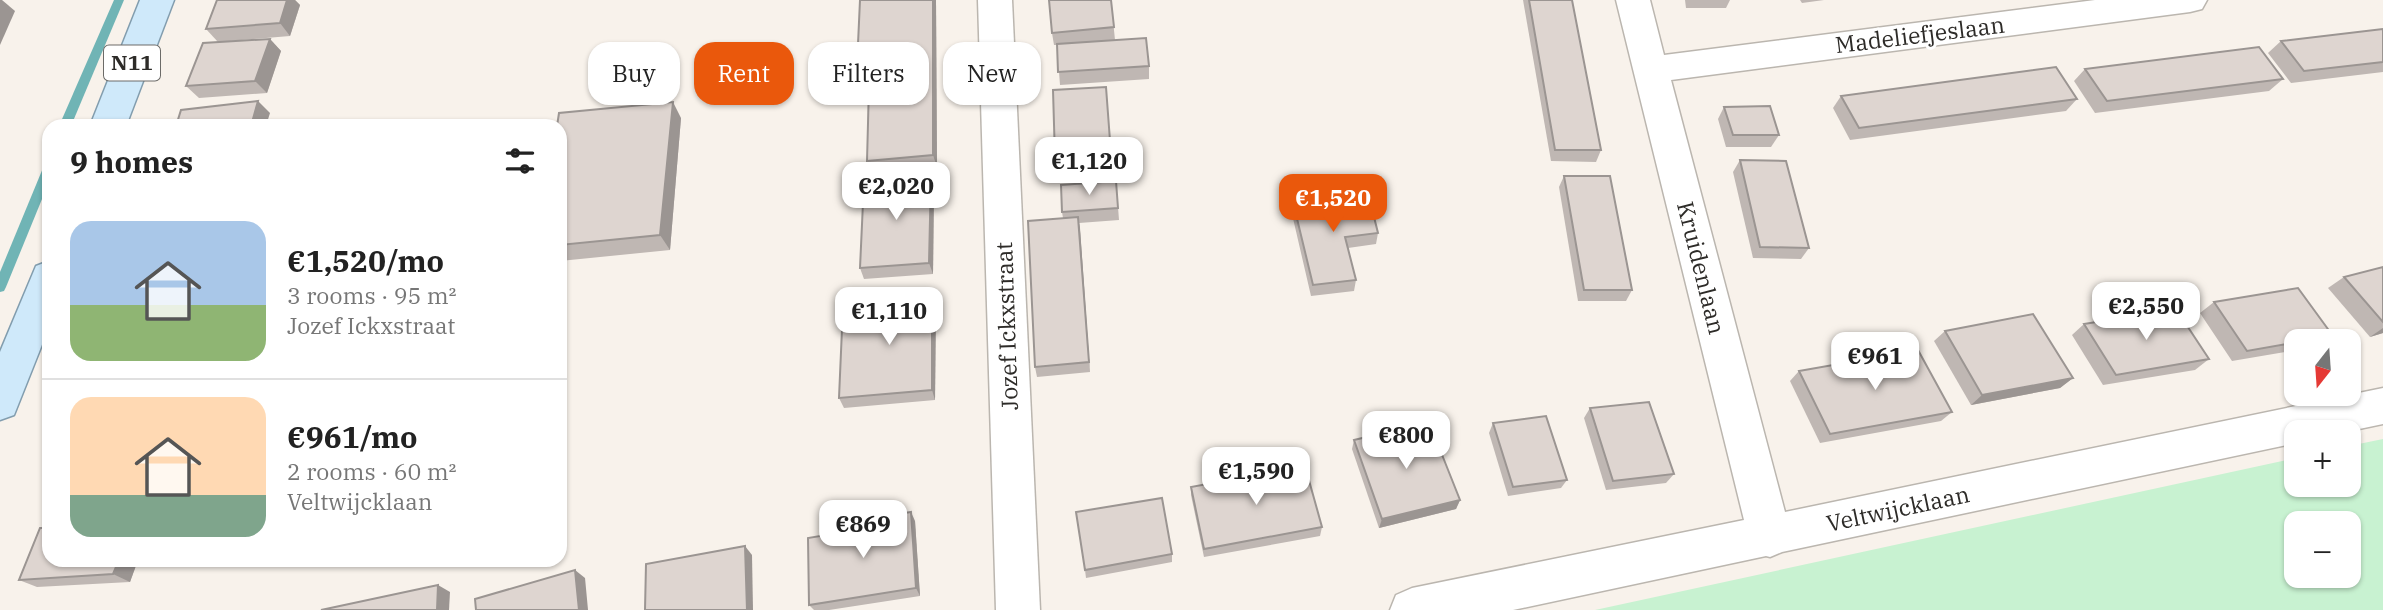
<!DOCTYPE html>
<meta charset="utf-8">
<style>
body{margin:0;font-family:"IBM Plex Serif",serif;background:#f6f6f6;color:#222;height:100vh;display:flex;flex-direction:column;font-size:26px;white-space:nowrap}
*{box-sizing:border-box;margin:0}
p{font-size:23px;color:#767676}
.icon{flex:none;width:38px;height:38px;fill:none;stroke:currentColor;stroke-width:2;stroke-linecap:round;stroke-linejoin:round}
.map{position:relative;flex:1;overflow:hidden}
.drawer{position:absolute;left:42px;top:119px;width:525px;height:448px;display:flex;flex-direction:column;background:#fff;border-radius:21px;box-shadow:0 2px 5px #0004}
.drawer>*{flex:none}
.hud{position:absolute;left:588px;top:42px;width:665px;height:63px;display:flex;gap:14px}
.needle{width:46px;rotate:197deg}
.fabs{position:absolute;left:2284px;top:329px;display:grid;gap:14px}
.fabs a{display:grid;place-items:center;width:77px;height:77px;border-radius:14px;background:#fff;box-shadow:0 2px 5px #0004;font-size:35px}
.price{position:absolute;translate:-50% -60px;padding:0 16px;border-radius:14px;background:#fff;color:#222;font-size:23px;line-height:46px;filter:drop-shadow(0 2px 4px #0008)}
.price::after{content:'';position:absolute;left:50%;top:42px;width:21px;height:16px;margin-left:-10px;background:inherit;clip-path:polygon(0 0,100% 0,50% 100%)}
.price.selected{background:#ea580c;color:#fff}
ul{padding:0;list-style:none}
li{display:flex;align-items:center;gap:21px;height:175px;padding:0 28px}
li+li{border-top:2px solid #e0e0e0}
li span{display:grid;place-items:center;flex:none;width:196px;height:140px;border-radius:21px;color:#555}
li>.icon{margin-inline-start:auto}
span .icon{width:84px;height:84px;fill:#fffc;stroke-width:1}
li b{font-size:30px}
h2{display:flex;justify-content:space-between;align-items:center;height:84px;padding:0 28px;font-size:30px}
.tag{padding:0 24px;border-radius:21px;background:#fff;box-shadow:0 2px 5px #0004;font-size:24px;line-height:63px}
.tag.selected{background:#ea580c;color:#fff}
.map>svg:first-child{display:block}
.green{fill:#c8f2d1;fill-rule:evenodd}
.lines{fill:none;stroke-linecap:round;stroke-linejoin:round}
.stream{fill:#70b4b5;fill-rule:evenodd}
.minor-casing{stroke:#bbb6af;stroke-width:3}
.major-casing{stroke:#829dae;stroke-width:3}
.minor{fill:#fff;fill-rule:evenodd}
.major{fill:#cfe9fa;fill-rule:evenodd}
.wall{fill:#bfb7b3}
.shaded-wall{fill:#9b9592}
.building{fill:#ded5d0;stroke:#9b9592;stroke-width:2}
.labels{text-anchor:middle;stroke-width:6;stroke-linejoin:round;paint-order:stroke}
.shield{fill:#fff;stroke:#6c6b68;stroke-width:2}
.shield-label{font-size:21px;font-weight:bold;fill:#2d2b28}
.street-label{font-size:23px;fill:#2d2b28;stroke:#fff}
</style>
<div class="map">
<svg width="2383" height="610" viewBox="0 0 2383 610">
<rect width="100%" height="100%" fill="#f8f2eb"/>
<path class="green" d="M2383,439V610H1595L2296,458V485H2348L2349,446ZM2296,523H2348V576H2296Z"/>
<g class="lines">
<g class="stream">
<path d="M114,0H124L71,126H59Z"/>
<path d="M49,163V182L6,287L4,291L0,292V272L43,168Z"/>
</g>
<defs>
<g id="minor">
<path d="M978,0H1012L1040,610H996Z"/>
<path d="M1616,0H1650L1664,55L2095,0H2207L2202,9L2190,12L1671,80L1785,512L2383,388V424L2345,432H2296V443L1782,552L1770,557L1766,556L1513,610H1390L1396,595L1412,588L1744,520Z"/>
</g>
<g id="major">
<path d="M140,0H174L126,126H90Z"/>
<path d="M49,261V327L14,415L0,420V352L36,266Z"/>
</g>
</defs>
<use href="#minor" class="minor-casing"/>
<use href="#major" class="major-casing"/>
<use href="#minor" class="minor"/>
<use href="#major" class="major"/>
</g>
<g class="wall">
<path d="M217,0H295L300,5L290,36L218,42L206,29Z"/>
<path d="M936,0L937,167L871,172L867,161L868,99L860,100L856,88Z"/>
<path d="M1111,0L1115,40L1149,66V79L1060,85L1057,45H1054L1052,33Z"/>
<path d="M1523,0H1572L1601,150L1596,162L1551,161Z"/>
<path d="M1685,0H1730L1726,8H1686Z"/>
<path d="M1800,0H1824L1802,3Z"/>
<path d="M2383,29V72L2291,83L2268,53L2281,41Z"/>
<path d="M270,39L281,51L267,93L199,98L186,86Z"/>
<path d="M2085,69L2283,79L2269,91L2095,113L2074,81Z"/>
<path d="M1106,87L1112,166L1057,170L1055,158Z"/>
<path d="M1841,96L2077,99L2066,111L1850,140L1833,108Z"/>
<path d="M1724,107L1779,135L1771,147H1726L1718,119Z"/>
<path d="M681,118L670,250L560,261V126Z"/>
<path d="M1740,160L1809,248L1801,259L1753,258L1733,172Z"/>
<path d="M1564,176L1632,290L1626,301H1578L1559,187Z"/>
<path d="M1116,181L1119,220L1079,223L1090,372L1037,377L1035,367L1063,218L1062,212Z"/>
<path d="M934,187L933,274L864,279L860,268Z"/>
<path d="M1293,202L1378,233L1376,244L1348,248L1356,280L1354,291L1311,296L1292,214Z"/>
<path d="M2383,267V333L2370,337L2328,288L2344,277Z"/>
<path d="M932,291L936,302L935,400L844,408L839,398L863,327Z"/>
<path d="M2214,302L2333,336L2324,341H2296V350L2232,361L2200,313Z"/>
<path d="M2084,324L2209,359L2195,370L2103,385L2072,335Z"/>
<path d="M1945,331L2073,378L2060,388L1971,405L1934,341Z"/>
<path d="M1799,371L1952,412L1941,421L1820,443L1790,381Z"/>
<path d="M1590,408L1674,474L1666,483L1606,490L1584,418Z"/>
<path d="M1493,423L1567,480L1561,488L1508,496L1489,433Z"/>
<path d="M1354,440L1460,500L1456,509L1379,528L1352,449Z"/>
<path d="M1191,487L1322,527L1320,536L1204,557L1191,495Z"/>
<path d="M915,521L920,596L829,610H814L809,605Z"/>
<path d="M1172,554V562L1086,578L1085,570Z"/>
<path d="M138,560L130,582L37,587L19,580Z"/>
</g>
<g class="shaded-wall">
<path d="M0,0H2L15,11L0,45Z"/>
<path d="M287,0H295L300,5L290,36L280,23Z"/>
<path d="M933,0H936L937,167L933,155Z"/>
<path d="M270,39L281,51L267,93L255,81Z"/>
<path d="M258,101L270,113L266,126H251Z"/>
<path d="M673,102L681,118L670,250L660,235Z"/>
<path d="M931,176L934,187L933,274L929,263Z"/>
<path d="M1078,217L1080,228L1090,372L1089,362Z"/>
<path d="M932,291L936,302L935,400L932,390Z"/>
<path d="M2383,328V333L2370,337Z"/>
<path d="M2073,378L2060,388L1971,405L1982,395Z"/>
<path d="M1460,500L1456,509L1379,528L1382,519Z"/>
<path d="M911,512L915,521L920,596L916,588Z"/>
<path d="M745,546L752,555L753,610H747Z"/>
<path d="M119,560H138L130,582L113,574Z"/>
<path d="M575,570L585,578L588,610H579Z"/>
<path d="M438,585L450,592L449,610H437Z"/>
</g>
<g class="building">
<path d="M217,0H287L280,23L206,29Z"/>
<path d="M860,0H933V155L867,161L869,86L856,88Z"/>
<path d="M1049,0H1111L1114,27L1052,33Z"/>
<path d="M1529,0H1572L1601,150H1555Z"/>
<path d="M2383,29V62L2304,71L2281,41Z"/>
<path d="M1146,38L1149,66L1058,72L1057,44Z"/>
<path d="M270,39L255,81L186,86L203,43Z"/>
<path d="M2259,47L2283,79L2107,101L2085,69Z"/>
<path d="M2056,67L2077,99L1859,128L1841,96Z"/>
<path d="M1106,87L1111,154L1055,158L1053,90Z"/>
<path d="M258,101L251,126H176L181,110Z"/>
<path d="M673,102L660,235L560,245V126H557L559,113Z"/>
<path d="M1770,106L1779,135H1733L1724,107Z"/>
<path d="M1740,160L1786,161L1809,248L1760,247Z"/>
<path d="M931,176L929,263L860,268L864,181Z"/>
<path d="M1564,176H1610L1632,290H1584Z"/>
<path d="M1116,181L1118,208L1062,212L1061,185Z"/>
<path d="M1368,193L1378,233L1345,237L1356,280L1313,285L1293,202Z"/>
<path d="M1078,217L1089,362L1035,367L1028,221Z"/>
<path d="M2383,267V322L2344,277Z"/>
<path d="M2298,288L2333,336L2247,351L2214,302Z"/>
<path d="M932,291V390L839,398L842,329L863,327L864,296Z"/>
<path d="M2176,309L2209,359L2116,375L2084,324Z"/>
<path d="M2033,314L2073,378L1982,395L1945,331Z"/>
<path d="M1918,350L1952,412L1830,434L1799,371Z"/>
<path d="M1649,402L1674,474L1613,481L1590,408Z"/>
<path d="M1546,416L1567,480L1513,487L1493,423Z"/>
<path d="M1429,422L1460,500L1382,519L1354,440Z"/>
<path d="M1305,466L1322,527L1204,549L1191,487Z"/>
<path d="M1162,498L1172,554L1085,570L1076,512Z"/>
<path d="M911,512L916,588L809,605L808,538L856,530V521Z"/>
<path d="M40,528H49V560H119L113,574L19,580Z"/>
<path d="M745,546L747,610H645L646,564Z"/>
<path d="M575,570L579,610H476L475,599Z"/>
<path d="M438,585L437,610H321Z"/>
</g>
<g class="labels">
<rect class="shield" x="104" y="45.5" width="56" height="35" rx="5"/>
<g class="shield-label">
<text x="132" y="70">N11</text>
</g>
<g class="street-label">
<text transform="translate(1920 35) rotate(-7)" y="8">Madeliefjeslaan</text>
<text transform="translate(1701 268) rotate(76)" y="8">Kruidenlaan</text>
<text transform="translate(1007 326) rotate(-92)" y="8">Jozef Ickxstraat</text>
<text transform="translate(1898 509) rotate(-12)" y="8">Veltwijcklaan</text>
</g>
</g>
</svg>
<div class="fabs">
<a><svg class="needle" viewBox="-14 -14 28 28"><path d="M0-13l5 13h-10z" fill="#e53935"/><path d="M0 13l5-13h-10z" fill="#767676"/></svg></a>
<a>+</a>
<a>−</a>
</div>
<b class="price" style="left:1089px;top:197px">€1,120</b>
<b class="price" style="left:896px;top:222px">€2,020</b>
<b class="price selected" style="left:1333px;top:234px">€1,520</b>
<b class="price" style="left:2146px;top:342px">€2,550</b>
<b class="price" style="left:889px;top:347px">€1,110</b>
<b class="price" style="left:1875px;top:392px">€961</b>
<b class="price" style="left:1406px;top:471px">€800</b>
<b class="price" style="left:1256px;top:507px">€1,590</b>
<b class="price" style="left:863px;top:560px">€869</b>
<div class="hud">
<a class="tag">Buy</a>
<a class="tag selected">Rent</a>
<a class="tag">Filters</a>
<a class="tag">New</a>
</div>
<section class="drawer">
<h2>9 homes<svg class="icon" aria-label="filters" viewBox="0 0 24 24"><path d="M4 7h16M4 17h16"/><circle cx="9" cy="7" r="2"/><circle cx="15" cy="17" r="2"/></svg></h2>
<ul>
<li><span style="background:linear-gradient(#a9c7e8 60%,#8fb573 0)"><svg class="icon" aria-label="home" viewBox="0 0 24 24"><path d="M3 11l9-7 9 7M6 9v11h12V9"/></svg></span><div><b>€1,520/mo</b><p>3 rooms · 95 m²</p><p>Jozef Ickxstraat</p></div></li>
<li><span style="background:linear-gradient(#ffd9b3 70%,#7fa58c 0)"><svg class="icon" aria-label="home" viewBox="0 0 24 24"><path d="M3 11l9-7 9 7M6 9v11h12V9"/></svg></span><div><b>€961/mo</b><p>2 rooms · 60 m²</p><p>Veltwijcklaan</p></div></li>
</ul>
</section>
</div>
